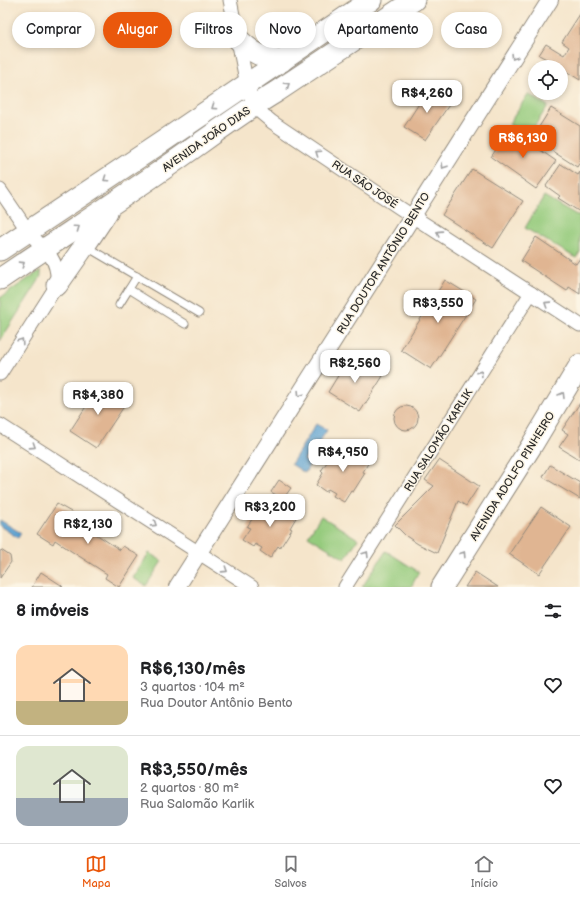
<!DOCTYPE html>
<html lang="pt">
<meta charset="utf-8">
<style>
body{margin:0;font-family:"Balsamiq Sans",sans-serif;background:#f6f6f6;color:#202124;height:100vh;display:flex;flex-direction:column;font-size:15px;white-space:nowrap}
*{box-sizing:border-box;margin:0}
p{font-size:13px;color:#757577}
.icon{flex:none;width:22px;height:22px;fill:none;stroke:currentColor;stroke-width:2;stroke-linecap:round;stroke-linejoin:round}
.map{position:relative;height:587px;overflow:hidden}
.side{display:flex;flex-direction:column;background:#fff;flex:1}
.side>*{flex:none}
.guide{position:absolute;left:12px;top:12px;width:556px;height:36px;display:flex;gap:8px}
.tools{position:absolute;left:528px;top:60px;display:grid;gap:8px}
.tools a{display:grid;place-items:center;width:40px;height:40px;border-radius:50%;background:#fff;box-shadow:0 2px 6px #0003;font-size:20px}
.price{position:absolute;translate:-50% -34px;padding:0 9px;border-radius:8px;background:#fff;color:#222;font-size:13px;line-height:26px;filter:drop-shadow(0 1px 2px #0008)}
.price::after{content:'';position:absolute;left:50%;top:24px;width:12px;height:9px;margin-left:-6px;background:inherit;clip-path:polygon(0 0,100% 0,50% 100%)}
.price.current{background:#ea580c;color:#fff}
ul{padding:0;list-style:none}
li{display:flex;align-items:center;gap:12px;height:100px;padding:0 16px}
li+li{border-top:1px solid #e0e0e0}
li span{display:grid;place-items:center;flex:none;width:112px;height:80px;border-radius:12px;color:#555}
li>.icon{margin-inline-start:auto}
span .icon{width:48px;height:48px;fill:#fffc;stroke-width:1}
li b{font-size:17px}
h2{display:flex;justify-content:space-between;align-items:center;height:48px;padding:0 16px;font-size:17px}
.pill{padding:0 14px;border-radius:18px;background:#fff;box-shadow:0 2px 6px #0003;font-size:14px;line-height:36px}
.pill.current{background:#ea580c;color:#fff}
.menu{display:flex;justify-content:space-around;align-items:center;height:56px;border-top:1px solid #e0e0e0;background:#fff;font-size:11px;color:#757577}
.menu a{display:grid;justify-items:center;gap:2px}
.menu .current{color:#ea580c}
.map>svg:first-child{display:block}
.green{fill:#95cb7d;stroke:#607b54}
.water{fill:#5ca1d1;stroke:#44667e}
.building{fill:#e0b592}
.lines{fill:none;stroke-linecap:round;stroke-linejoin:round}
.service-casing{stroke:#90887b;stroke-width:9}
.minor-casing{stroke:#90887b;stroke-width:15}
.tertiary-casing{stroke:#90887b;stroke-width:18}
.primary-casing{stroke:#90887b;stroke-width:23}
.service{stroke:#fff;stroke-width:7}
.minor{stroke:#fff;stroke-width:13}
.tertiary{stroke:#fff;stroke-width:16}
.primary{stroke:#fff;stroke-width:21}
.oneway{stroke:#a0a0a0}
.labels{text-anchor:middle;stroke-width:3;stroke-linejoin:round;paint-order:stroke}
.street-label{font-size:11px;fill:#2b2b2b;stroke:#fcf5e5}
</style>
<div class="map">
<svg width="580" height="587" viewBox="0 0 580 587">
<rect width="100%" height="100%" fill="#fcf5e5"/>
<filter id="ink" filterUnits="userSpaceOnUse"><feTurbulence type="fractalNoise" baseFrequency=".025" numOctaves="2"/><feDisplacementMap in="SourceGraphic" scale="8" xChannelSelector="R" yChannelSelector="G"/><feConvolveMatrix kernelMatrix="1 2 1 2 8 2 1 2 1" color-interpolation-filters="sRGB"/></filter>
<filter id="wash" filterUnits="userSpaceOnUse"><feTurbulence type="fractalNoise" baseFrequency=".012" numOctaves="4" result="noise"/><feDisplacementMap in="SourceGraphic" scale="16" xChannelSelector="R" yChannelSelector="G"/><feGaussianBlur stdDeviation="0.9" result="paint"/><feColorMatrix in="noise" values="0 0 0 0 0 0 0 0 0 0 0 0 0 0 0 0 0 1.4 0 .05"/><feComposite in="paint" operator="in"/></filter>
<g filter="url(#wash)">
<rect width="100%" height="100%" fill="#f5e5cb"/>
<g class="green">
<path d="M528,94L548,106L528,136L509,124Z"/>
<path d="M544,196L580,217V252L576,258L525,228Z"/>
<path d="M41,270V276L38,282L0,341V298Z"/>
<path d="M321,516L358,539L345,559L308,536Z"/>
<path d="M386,551L419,572L411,587H362Z"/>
<path d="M149,553L162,561L146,586L133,578Z"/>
</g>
<g class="water">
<path d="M316,424L327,430L318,444L315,442L304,460L310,464L305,473L291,464Z"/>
<path d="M0,520L21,533L18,538L0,526Z"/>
</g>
<g id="blocks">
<g class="building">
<path d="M580,14V80L561,68V67L539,55L546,44L564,55L569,47L562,42Z"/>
<path d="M429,88L451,102L425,140L404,127Z"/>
<path d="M551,108L580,126V162L577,167L532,138Z"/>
<path d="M510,129L556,161L536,189L491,157Z"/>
<path d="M561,164L578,175L580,172V212L558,198L560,196L546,186Z"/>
<path d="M472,169L523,201L493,248L442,215Z"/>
<path d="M536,237L576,264L580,258V294L569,287L567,291L521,261Z"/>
<path d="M445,280L476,299L431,369L401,350Z"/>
<path d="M350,356L383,376L360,412L328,392Z"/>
<path d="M100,385L127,402L96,448L70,431Z"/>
<path d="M580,403V460L559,447L568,434L562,430Z"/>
<circle cx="406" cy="418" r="12"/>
<path d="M343,443L353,449L351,452L358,457L360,454L370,460L363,472L365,473L353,492L351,491L344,502L333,496L335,493L328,489L326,492L316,485L323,473L321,471L333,453L335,454Z"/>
<path d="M439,460L479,486L466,506L458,501L437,553L418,544L406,536L395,525L434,486L425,480Z"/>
<path d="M550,465L580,483V499L543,477Z"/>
<path d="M279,480L291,488L283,499L271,492Z"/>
<path d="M269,498L280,505L278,508L285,512L287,509L297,516L290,528L292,529L280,548L278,546L270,558L260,551L262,548L255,544L253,547L242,540L250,528L247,527L259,508L261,510Z"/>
<path d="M57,504L73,513L70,517L120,550L123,546L139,556L119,587L105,578L107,574L71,551L55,540L53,544L37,534Z"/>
<path d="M541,507L571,527L539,574L509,554Z"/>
<path d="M1,550L10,556L11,562L0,578V552Z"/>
<path d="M41,572L61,585L63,587H32Z"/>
<path d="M475,572L498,587H465Z"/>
</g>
</g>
</g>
<g filter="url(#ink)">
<use href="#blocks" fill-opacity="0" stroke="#90887b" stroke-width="1"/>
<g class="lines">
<defs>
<g id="service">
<path d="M87,247L199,313"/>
<path d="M137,276L129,289L185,324"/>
<path d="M119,305L129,289"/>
</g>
<g id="minor">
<path d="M230,0L247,85L254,105L260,112L272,122L400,208L580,325"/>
<path d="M0,190L28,231L51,257C57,266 58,274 57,285L0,374"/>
<path d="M0,425L252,587"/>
<path d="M345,587L531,293"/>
</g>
<path id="tertiary" d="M177,587L550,0"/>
<g id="primary">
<path d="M239,40C254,54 261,57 282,61"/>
<path d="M0,250L162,142L371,0"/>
<path d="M0,279C56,241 113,204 168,166C204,141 239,114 276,92L414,0"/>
<path d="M57,285L85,245L107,212"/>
<path d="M442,587L532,445L580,365"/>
</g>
</defs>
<use href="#service" class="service-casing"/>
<use href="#minor" class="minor-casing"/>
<use href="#tertiary" class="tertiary-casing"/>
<use href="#primary" class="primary-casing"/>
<use href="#service" class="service"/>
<use href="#minor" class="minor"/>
<use href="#tertiary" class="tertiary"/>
<use href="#primary" class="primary"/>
</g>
<defs><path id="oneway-chevron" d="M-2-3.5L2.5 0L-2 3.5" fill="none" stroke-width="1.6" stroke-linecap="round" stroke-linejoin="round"/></defs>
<g class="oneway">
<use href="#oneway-chevron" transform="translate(514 57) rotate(122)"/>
<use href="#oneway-chevron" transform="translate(287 85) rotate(-34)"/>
<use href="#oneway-chevron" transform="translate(214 107) rotate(146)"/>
<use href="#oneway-chevron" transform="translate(318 153) rotate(-146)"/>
<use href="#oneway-chevron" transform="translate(444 166) rotate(122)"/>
<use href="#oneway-chevron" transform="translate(106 179) rotate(146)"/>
<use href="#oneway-chevron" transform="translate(77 228) rotate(-35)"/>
<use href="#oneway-chevron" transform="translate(439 233) rotate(-147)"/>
<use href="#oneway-chevron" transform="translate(22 264) rotate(-33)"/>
<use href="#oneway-chevron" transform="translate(547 304) rotate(-147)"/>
<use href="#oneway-chevron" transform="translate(21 341) rotate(-57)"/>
<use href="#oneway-chevron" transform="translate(480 373) rotate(-58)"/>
<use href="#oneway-chevron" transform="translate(300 394) rotate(122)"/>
<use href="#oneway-chevron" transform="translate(562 395) rotate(-59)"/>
<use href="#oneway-chevron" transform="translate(33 446) rotate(33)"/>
<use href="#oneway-chevron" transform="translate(154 524) rotate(33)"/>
<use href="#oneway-chevron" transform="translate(366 554) rotate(-58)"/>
<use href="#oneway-chevron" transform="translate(463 554) rotate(-57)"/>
<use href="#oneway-chevron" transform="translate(225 570) rotate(33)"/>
</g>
</g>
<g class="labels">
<g class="street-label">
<text transform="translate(206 139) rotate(-35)" y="4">AVENIDA JOÃO DIAS</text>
<text transform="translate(365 184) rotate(34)" y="4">RUA SÃO JOSÉ</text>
<text transform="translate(383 263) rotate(-58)" y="4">RUA DOUTOR ANTÔNIO BENTO</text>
<text transform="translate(438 440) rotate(-58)" y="4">RUA SALOMÃO KARLIK</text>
<text transform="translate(512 476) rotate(-58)" y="4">AVENIDA ADOLFO PINHEIRO</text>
</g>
</g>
</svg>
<div class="tools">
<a><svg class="icon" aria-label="locate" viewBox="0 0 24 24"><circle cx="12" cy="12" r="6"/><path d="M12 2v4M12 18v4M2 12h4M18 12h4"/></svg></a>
</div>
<b class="price" style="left:427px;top:114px">R$4,260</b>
<b class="price current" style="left:523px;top:159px">R$6,130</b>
<b class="price" style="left:438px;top:324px">R$3,550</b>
<b class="price" style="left:355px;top:384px">R$2,560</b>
<b class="price" style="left:98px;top:416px">R$4,380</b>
<b class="price" style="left:343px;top:473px">R$4,950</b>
<b class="price" style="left:270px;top:528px">R$3,200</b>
<b class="price" style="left:88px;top:545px">R$2,130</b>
<div class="guide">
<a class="pill">Comprar</a>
<a class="pill current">Alugar</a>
<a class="pill">Filtros</a>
<a class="pill">Novo</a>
<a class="pill">Apartamento</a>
<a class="pill">Casa</a>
</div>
</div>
<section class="side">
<h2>8 imóveis<svg class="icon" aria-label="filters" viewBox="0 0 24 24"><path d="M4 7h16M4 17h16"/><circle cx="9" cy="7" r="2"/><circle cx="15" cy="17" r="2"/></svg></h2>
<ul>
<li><span style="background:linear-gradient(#ffd9b3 70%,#c2b280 0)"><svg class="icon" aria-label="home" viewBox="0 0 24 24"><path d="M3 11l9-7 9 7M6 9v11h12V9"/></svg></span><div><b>R$6,130/mês</b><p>3 quartos · 104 m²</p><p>Rua Doutor Antônio Bento</p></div><svg class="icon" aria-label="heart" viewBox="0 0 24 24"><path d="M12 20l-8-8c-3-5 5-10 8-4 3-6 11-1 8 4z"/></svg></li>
<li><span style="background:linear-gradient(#dfe7d0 65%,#9aa5b1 0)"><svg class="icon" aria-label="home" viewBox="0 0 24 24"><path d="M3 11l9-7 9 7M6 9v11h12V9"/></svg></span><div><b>R$3,550/mês</b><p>2 quartos · 80 m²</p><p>Rua Salomão Karlik</p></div><svg class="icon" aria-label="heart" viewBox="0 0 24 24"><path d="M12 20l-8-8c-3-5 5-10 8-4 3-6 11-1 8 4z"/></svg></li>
</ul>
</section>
<nav class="menu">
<a class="current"><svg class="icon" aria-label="map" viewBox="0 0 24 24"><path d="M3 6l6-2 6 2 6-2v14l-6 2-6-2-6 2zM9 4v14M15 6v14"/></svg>Mapa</a>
<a><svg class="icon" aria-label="saved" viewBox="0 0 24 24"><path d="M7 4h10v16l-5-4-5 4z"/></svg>Salvos</a>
<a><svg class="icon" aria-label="home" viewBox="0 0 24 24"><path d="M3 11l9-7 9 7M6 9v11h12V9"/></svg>Início</a>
</nav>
